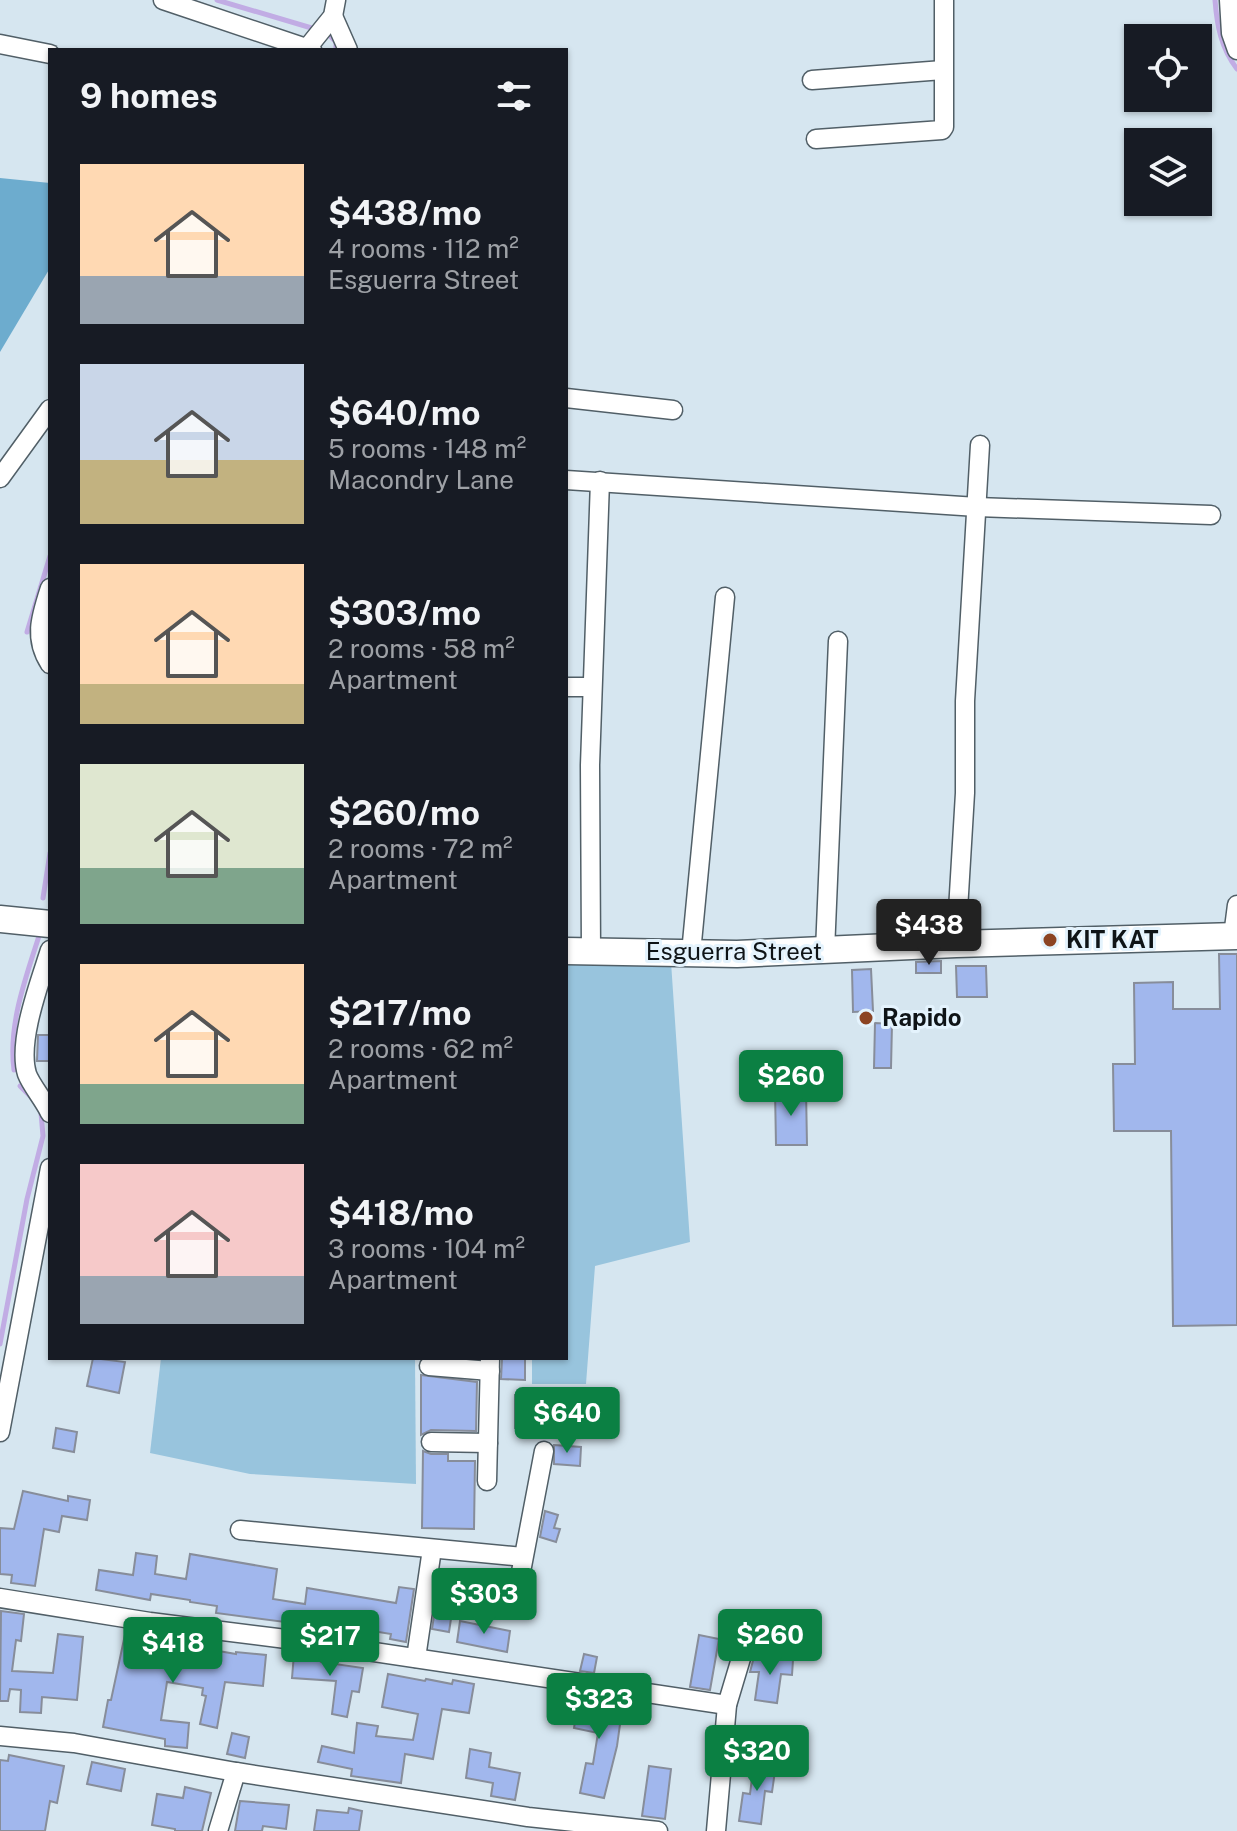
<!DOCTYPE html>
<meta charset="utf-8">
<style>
body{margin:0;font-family:"Public Sans",sans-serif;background:#20242c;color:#f1f3f6;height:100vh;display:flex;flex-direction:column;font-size:30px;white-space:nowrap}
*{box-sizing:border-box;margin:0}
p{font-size:26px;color:#9ea1a6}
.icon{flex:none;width:44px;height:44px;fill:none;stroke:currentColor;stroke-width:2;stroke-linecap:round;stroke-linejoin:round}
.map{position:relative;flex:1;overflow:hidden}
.details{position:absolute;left:48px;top:48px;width:520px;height:1312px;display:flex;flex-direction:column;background:#171b24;border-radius:0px;box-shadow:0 2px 6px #0004}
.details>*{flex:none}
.tools{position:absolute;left:1124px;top:24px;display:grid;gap:16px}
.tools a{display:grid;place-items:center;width:88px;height:88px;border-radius:0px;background:#171b24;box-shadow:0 2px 6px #0004;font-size:40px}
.price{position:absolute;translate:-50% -68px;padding:0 18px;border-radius:8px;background:#0b8043;color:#fff;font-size:26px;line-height:52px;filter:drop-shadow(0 2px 4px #0008)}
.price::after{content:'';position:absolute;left:50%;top:48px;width:24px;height:18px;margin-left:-12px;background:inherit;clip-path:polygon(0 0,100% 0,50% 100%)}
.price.selected{background:#222;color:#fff}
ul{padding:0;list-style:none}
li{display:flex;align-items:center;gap:24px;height:200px;padding:0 32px}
li span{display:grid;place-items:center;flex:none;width:224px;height:160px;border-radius:0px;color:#555}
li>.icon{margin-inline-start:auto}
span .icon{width:96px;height:96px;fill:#fffc;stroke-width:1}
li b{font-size:34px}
h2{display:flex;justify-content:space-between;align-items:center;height:96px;padding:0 32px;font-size:34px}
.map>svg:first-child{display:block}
.green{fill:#98c4dd}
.forest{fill:#6dacce}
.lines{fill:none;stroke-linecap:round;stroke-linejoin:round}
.stream{stroke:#c1ace4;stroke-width:5}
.building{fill:#a1b7ed;stroke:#878d9a;stroke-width:2}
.street-casing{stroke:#515f67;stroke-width:21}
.secondary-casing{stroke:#515f67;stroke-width:29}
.street{stroke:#fff;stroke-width:18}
.secondary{stroke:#fff;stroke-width:26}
.poi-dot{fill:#8c4423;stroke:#e4f3fd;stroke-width:3}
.labels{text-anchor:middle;stroke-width:6;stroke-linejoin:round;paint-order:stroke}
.poi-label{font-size:24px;font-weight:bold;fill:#0f1417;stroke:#e4f3fd;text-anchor:start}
.street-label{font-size:24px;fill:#0f1417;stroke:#e4f3fd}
</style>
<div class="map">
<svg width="1237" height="1831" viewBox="0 0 1237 1831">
<rect width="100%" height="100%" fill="#d6e6f0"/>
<g class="green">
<path d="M671,962L690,1242L595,1266L586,1384H532V1358H566V963Z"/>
<path d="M161,1358H415L416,1484L250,1474L150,1453Z"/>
</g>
<path class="forest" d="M0,178L50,183V268L0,352Z"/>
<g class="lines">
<g class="stream">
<path d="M217,0L315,29"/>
<path d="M1215,0C1217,26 1221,48 1237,69"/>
<path d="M327,33L336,42V50"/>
<path d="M27,632L50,556"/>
<path d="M43,898L50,853"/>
<path d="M14,1070C8,1024 26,977 40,933"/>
<path d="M20,1086L32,1098"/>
<path d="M0,1344L27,1199L43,1136L41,1113"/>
</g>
</g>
<g class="building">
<path d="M1219,954H1237V1325L1173,1326L1171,1131H1114L1113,1064H1135L1134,983L1173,982V1009H1220Z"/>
<path d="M941,961V973H916V962Z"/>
<path d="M956,966H986L987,997H957Z"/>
<path d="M871,969L873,1011L853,1012L852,970Z"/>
<path d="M875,1023L892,1024L891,1068H874Z"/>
<path d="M38,1035H50V1061H37Z"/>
<path d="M775,1090H806L807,1145H776Z"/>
<path d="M93,1358L125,1362L119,1393L87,1386Z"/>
<path d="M502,1359H525V1380L501,1379Z"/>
<path d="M421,1375L477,1382L476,1431L431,1430L421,1435Z"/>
<path d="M563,1394L564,1428H515V1395Z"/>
<path d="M56,1428L77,1432L74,1452L53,1448Z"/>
<path d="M554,1445L581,1447L580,1466L554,1464Z"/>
<path d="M423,1451L431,1454H448V1461H475L474,1529L422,1528Z"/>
<path d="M23,1491L68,1501V1496L90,1500L87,1520L62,1516L59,1532L44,1529L35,1586L11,1583L12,1575L0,1574V1528L14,1529Z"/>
<path d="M545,1511L558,1515L554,1528L560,1529L556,1542L540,1537Z"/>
<path d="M136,1553L157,1556L155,1574L186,1579L190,1554L277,1569L273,1599L305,1604L307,1588L396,1603L399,1587L414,1589L406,1642L390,1639L391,1634L336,1625L334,1634L300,1629L301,1624L216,1613L217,1606L190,1602V1600L151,1594L150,1600L96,1590L99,1570L133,1575Z"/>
<path d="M435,1609L452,1612L449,1632L432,1629Z"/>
<path d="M1,1611L24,1614L21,1641L16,1640L12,1671L53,1673L58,1634L83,1637L77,1700L42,1697L41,1713L20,1712L21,1690L10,1689L8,1701H0Z"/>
<path d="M460,1621L510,1631L507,1652L457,1642Z"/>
<path d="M126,1630L147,1634L144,1646L180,1650L182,1638L202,1641L201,1648L236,1654V1652L266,1655L263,1686L225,1682L217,1728L200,1724L206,1696L202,1695L203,1688L167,1682L161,1720L189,1723L187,1748L165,1746V1739L103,1727L108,1700H111Z"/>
<path d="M699,1635L719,1639L710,1690L690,1687Z"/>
<path d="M296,1652L322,1656L321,1662L363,1668L359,1692L352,1691L347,1717L332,1714L336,1681L292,1678L294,1654Z"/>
<path d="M584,1654L597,1657L594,1673L580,1671Z"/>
<path d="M754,1657L793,1660L792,1675L781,1674L777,1703L755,1700L759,1672H750Z"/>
<path d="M388,1674L425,1681L426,1679L452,1684L453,1680L474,1684L469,1713L442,1709L433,1759L405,1754L401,1783L351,1776L352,1769L318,1762L322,1746L354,1753L357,1723L378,1726L376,1736L413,1740L418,1714L382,1707Z"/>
<path d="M579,1698L623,1703L617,1746L604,1798L580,1793L586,1763L593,1764L598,1733L574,1728Z"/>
<path d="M232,1733L249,1737L245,1758L227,1754Z"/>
<path d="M470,1749L491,1753L489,1767L520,1773L515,1800L491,1796L493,1783L466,1778Z"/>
<path d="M9,1755L64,1766L57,1803L50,1801L45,1831H0V1760L8,1761Z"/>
<path d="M92,1762L125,1769L121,1791L87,1784Z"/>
<path d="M754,1762L776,1764L772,1792L765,1791L761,1824L739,1821L743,1793L750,1794Z"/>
<path d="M649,1766L671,1769L665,1819L642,1816Z"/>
<path d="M185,1787L211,1793L202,1831H175V1829L152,1825L157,1794L183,1798Z"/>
<path d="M240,1801L289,1805L286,1829L263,1826L262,1831H235Z"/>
<path d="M349,1808L362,1811L359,1831H314L317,1810L348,1813Z"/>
</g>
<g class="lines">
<defs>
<g id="street">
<path d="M163,0L312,50"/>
<path d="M1229,0L1231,33L1237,50"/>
<path d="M333,16L348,50"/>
<path d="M0,44L50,54"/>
<path d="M308,47L333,16L336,0"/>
<path d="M812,80L943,70"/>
<path d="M816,139L942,130L944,127V0"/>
<path d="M566,398L673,410"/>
<path d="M0,478L50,409"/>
<path d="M566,480L977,507L1211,515"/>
<path d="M50,588C41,616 33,638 50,664"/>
<path d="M566,687H592"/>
<path d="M1233,936L1237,905"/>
<path d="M956,944L965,793V701L980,445"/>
<path d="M50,950C40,982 17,1041 27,1074C31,1085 44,1100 50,1113"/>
<path d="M825,951L838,641"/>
<path d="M591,952L590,765L600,481"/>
<path d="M691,953L725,597"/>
<path d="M429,1366L490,1371"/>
<path d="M0,1432L50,1168"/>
<path d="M431,1442L488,1443"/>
<path d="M487,1481L490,1358"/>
<path d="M240,1530L523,1557"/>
<path d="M0,1598L150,1622L294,1640L727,1705"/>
<path d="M516,1598L544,1451"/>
<path d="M416,1658L432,1549"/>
<path d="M0,1736L74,1743L236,1772L528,1817L658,1831"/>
<path d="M218,1831L236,1772"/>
<path d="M716,1831L727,1705L742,1655"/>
</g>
<g id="secondary">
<path d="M0,919L50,924"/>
<path d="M566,951L737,954L956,944L1237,936"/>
</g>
</defs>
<use href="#street" class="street-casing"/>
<use href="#secondary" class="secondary-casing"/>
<use href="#street" class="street"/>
<use href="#secondary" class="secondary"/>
</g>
<g class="poi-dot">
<circle cx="1050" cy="940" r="8"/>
<circle cx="866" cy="1018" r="8"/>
</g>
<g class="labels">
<g class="poi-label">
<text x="1066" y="948">KIT KAT</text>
<text x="882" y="1026">Rapido</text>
</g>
<g class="street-label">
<text x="734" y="960">Esguerra Street</text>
</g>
</g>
</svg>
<div class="tools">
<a><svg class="icon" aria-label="locate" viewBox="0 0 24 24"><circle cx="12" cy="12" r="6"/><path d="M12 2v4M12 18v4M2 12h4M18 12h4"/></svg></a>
<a><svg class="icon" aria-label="layers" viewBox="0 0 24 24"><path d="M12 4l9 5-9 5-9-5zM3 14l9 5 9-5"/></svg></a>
</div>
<b class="price selected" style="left:929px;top:967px">$438</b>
<b class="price" style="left:791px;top:1118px">$260</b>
<b class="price" style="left:567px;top:1455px">$640</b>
<b class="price" style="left:484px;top:1636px">$303</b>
<b class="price" style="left:770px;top:1677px">$260</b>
<b class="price" style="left:330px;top:1678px">$217</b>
<b class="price" style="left:173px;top:1685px">$418</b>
<b class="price" style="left:599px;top:1741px">$323</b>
<b class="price" style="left:757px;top:1793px">$320</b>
<section class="details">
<h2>9 homes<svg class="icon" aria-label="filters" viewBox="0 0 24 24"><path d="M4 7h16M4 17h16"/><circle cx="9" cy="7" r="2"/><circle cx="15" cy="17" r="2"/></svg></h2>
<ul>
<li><span style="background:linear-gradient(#ffd9b3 70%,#9aa5b1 0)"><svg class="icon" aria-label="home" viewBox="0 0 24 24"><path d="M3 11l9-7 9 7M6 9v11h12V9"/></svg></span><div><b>$438/mo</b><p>4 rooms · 112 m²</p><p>Esguerra Street</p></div></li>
<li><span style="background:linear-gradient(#c9d6e8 60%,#c2b280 0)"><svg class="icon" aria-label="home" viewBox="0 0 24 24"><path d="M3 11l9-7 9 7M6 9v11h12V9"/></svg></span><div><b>$640/mo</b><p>5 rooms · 148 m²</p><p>Macondry Lane</p></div></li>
<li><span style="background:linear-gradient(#ffd9b3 75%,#c2b280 0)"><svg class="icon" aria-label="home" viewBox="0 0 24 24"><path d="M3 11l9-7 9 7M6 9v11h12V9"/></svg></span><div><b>$303/mo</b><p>2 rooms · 58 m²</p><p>Apartment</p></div></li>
<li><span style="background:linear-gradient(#dfe7d0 65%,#7fa58c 0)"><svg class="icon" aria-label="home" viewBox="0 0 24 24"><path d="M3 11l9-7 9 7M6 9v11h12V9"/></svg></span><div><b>$260/mo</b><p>2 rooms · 72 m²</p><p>Apartment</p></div></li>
<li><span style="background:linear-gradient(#ffd9b3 75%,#7fa58c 0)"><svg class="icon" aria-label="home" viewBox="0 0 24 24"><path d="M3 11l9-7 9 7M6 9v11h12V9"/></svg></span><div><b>$217/mo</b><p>2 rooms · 62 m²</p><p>Apartment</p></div></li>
<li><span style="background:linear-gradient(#f6c9c9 70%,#9aa5b1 0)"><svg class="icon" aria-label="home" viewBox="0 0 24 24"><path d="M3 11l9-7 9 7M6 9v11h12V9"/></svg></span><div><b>$418/mo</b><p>3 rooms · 104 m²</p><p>Apartment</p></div></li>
</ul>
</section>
</div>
